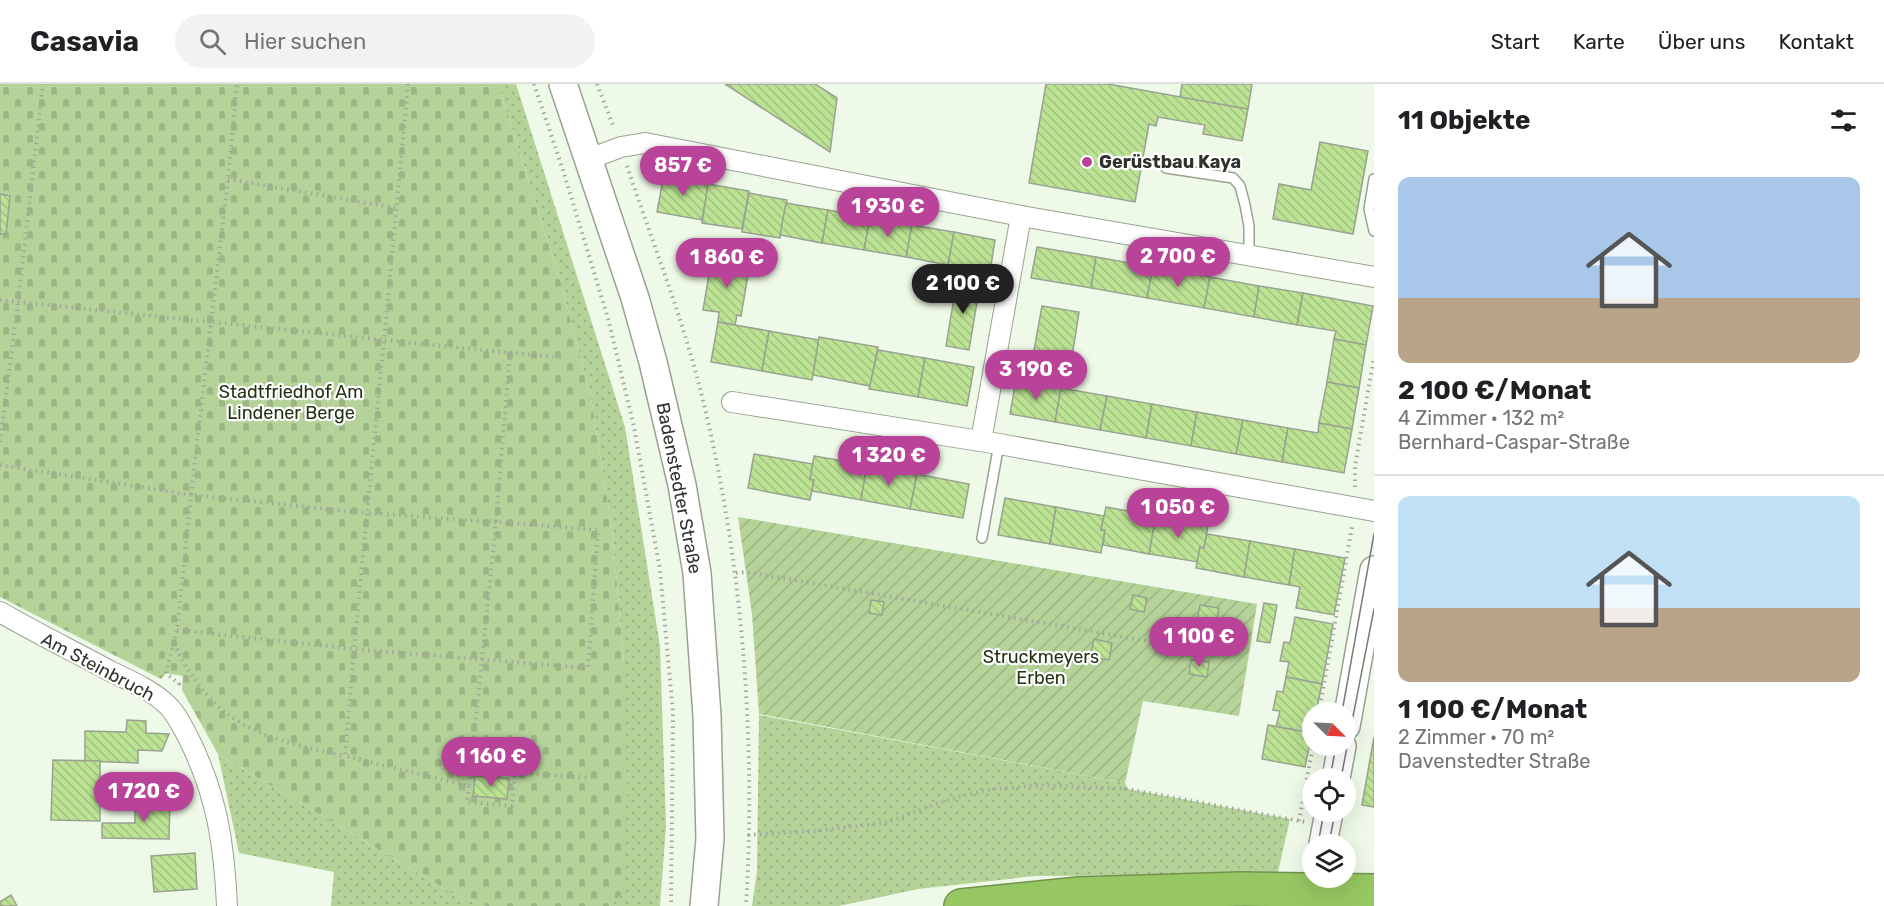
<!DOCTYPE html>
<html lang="de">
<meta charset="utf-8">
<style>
body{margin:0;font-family:Rubik,sans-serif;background:#f2f2f2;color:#202124;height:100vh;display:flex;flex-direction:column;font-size:22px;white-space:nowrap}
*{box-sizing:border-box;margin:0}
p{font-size:20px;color:#757577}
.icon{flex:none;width:33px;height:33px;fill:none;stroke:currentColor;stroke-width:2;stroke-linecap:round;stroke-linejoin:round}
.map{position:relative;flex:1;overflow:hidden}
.panel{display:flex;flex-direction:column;background:#fff;width:510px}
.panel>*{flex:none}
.needle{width:39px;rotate:114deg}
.buttons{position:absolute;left:1302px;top:618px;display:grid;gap:12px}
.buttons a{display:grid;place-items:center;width:54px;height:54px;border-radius:50%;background:#fff;box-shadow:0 6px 24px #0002;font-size:30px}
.price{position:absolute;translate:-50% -51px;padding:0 14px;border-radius:21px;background:#b94399;color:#fff;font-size:20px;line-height:39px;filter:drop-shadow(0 2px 3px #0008)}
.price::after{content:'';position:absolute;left:50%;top:36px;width:18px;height:14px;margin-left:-9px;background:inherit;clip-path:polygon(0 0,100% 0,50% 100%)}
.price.on{background:#222;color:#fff}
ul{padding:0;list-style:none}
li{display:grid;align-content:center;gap:12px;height:318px;padding:0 24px}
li+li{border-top:2px solid #e0e0e0}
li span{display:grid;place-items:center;height:186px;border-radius:12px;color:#555}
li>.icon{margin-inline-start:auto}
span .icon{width:108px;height:108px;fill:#fffc;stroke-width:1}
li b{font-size:26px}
h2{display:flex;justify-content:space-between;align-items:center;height:72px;padding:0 24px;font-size:26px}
header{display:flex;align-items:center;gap:36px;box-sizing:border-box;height:84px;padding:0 30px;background:#fff;border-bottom:2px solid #e0e0e0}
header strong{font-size:28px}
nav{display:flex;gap:33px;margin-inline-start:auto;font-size:21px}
.search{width:420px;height:54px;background:#f2f2f2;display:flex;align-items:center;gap:15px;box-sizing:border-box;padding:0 21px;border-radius:33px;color:#757577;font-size:22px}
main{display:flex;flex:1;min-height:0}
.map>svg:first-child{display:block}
.grass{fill:url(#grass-dots)}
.cemetery{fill:url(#cemetery-stones)}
.garden{fill:url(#garden-furrows)}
.building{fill:url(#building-back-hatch);stroke:#99a291;stroke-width:1.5}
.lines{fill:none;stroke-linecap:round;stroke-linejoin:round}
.lane-casing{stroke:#99a291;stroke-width:12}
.street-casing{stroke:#99a291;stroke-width:22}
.secondary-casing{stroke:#99a291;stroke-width:30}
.highway-casing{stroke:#73934f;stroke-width:36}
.path{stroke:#a1a89b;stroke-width:4;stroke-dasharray:1.5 4.5;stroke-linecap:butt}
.lane{stroke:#fff;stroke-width:9}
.street{stroke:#fff;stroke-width:20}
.secondary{stroke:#fff;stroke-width:27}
.highway{stroke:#97c762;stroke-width:33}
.tram{stroke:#777d72;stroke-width:1.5}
.highway-bridge-casing{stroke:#73934f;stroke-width:36;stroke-linecap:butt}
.highway-bridge{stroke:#97c762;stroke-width:33}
.poi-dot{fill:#b94399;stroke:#fff;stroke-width:2}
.labels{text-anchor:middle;stroke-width:4.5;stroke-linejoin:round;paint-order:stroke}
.poi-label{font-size:18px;font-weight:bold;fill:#2f332c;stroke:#fff;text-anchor:start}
.park-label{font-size:18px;fill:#233211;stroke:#fff}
.street-label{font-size:18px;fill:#2f332c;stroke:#fff}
</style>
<header>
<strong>Casavia</strong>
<div class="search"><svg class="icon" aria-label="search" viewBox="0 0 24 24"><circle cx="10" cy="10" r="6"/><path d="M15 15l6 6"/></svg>Hier suchen</div>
<nav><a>Start</a><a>Karte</a><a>Über uns</a><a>Kontakt</a></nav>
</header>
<main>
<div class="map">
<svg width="1374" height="822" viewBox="0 0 1374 822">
<defs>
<pattern id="grass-dots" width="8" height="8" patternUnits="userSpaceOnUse" patternTransform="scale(1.5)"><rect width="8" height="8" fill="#b5d299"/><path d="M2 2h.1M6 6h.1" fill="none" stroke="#9cb584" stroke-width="1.8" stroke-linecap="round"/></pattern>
<pattern id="cemetery-stones" width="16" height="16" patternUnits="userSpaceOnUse" patternTransform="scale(1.5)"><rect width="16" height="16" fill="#b5d299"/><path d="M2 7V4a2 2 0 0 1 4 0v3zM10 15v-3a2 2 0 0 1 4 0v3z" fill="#9cb584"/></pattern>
<pattern id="garden-furrows" width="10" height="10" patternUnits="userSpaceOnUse" patternTransform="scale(1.5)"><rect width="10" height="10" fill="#b5d299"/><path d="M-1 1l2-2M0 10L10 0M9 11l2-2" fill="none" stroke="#9cb584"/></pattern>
<pattern id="building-back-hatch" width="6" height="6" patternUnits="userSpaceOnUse" patternTransform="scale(1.5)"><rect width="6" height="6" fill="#bce394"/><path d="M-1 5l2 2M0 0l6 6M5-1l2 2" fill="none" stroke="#a2c380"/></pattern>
</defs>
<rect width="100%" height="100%" fill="#eff9e7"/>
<g class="grass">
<path d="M498,0H516L625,343L660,562L666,742L660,822H609L622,810L624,580L612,445L591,314L560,196Z"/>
<path d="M759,631L1125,699L1128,705L1290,735L1278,788L1216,791L1035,792L918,805L839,822H752L757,787Z"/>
<path d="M218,670L455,811L487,822H331L334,788L239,769Z"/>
</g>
<path class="cemetery" d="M0,0H498L560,196L591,314L612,445L624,580L627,710L622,810L609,822H487L455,811L218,670L182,606L183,592L166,589L161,595L0,513Z"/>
<path class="garden" d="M738,433L1257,520L1239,632L1143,617L1125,699L759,630L752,530Z"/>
<g class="building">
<path d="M725,0H815L837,14L830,68Z"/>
<path d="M1046,0H1108L1248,25L1242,57L1203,50L1205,41L1158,33L1156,42L1149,40L1135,118L1029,99Z"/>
<path d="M1182,0H1252L1248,25L1180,13Z"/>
<path d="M1320,58L1368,67L1353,150L1273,135L1279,100L1311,106Z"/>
<path d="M664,90L709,98L702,136L657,128Z"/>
<path d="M708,100L749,107L742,145L702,139Z"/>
<path d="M749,109L787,116L780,154L742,148Z"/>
<path d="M0,110L10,112L6,150H0Z"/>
<path d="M786,119L828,126L822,159L780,151Z"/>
<path d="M828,126L870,134L864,166L822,159Z"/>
<path d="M870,134L912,141L906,173L864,166Z"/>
<path d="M912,141L954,148L948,181L906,173Z"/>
<path d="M954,148L995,156L990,188L948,181Z"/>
<path d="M1037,163L1096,173L1091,204L1031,194Z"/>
<path d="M712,173L750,179L741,232L737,231L735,241L718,238L719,228L703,226Z"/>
<path d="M1096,173L1153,183L1147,214L1091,204Z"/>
<path d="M1153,183L1210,193L1204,224L1147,214Z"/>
<path d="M1210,193L1259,202L1254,233L1204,224Z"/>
<path d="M957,196L980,200L969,266L946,262Z"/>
<path d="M1259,202L1303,209L1297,241L1254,233Z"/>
<path d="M1303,209L1373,222L1366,261L1334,255L1336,247L1297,241Z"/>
<path d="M1042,222L1079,228L1071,279L1033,272Z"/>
<path d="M718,238L769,247L762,287L711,278Z"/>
<path d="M769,247L819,256L812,296L762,287Z"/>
<path d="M819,253L878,263L870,302L813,291Z"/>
<path d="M1334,255L1366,261L1359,304L1327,298Z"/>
<path d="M878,266L925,274L918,313L869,305Z"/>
<path d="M925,274L974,283L967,322L918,313Z"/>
<path d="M1016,296L1061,304L1055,338L1010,330Z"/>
<path d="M1327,298L1359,304L1352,345L1319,339Z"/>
<path d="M1061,304L1107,312L1100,346L1055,338Z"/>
<path d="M1107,312L1152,320L1146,354L1100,346Z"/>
<path d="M1152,320L1197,328L1191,362L1146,354Z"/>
<path d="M1197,328L1243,336L1236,370L1191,362Z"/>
<path d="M1243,336L1288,344L1282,378L1236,370Z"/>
<path d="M1319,339L1352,345L1344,389L1282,378L1288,344L1318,349Z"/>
<path d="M754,370L813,380L810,395L814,396L810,416L748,404Z"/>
<path d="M814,372L867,381L861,416L812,407L814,396L810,395Z"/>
<path d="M867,381L917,390L910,425L861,416Z"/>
<path d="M917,390L969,400L963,434L910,425Z"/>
<path d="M1005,414L1056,423L1050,460L998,451Z"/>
<path d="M1056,423L1104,432L1101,446H1105L1101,469L1050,460Z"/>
<path d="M1106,423L1156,432L1149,470L1103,461L1105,446H1101Z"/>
<path d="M1156,432L1208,441L1204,464L1200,463L1198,478L1149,470Z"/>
<path d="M1207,450L1250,457L1244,493L1196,484L1200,463L1204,464Z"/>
<path d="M1250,457L1295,465L1289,501L1244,493Z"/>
<path d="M1295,465L1345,474L1334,531L1296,524L1300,503L1289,501Z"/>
<path d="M1133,511L1147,514L1144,528L1130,525Z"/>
<path d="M871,516L884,518L882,531L869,529Z"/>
<path d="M1264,519L1277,521L1270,559L1257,557Z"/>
<path d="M1200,521L1219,524L1216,540L1197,537Z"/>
<path d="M1295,533L1333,540L1322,600L1286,593L1289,578L1280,577L1284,558L1290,559Z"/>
<path d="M1094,555L1112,559L1109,576L1090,573Z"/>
<path d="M1191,576L1209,578L1207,593L1189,590Z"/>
<path d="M1286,593L1322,600L1316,628H1312V649L1276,643L1280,627L1273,626L1277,607L1283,608Z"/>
<path d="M127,636L146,637V649L169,650L162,667L138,666V679L85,677V647L126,648Z"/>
<path d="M1268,641L1312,649L1305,683L1262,675Z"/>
<path d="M1374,653V723L1362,721Z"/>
<path d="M53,676L100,677V737L51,736Z"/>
<path d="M475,692L509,695L507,715L473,712Z"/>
<path d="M143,714L170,715L169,755L102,754V739H135V727L143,728Z"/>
<path d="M195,769L197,805L154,808L151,772Z"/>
<path d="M11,811L17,822H0V818Z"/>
</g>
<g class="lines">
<defs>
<g id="lane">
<path d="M1166,84L1233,94L1240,102L1245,121L1249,142V171"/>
<path d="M1374,95L1369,125L1374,147"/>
<path d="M982,454L999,360"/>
</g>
<g id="street">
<path d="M589,75L621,63L645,59L1021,132L1374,193"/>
<path d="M732,318L999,360L1374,427"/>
<path d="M981,357L1021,132"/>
<path d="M0,528C36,549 73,567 110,587C128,596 150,605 165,619C175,627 182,642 188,653C217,711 224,759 227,822"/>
</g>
<g id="secondary">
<path d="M563,0L635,214L653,278L682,401L697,489L707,632L710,755L704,822"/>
<path d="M1346,642L1374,486"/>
<path d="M1336,694L1342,662"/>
<path d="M1323,760L1329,728"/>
</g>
<path id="highway" d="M961,822L1079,810L1242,805"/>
</defs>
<use href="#lane" class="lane-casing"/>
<use href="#street" class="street-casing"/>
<use href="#secondary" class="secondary-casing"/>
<use href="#highway" class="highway-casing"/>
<g class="path">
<path d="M408,0L384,256L553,273"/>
<path d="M534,0L563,86L609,238L634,343L660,486L673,629L671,822"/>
<path d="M597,0L614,44"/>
<path d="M627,82C654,163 686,242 705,325C743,485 756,658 746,822"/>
<path d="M228,95L396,124"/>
<path d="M0,216L211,238L191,411L367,429L354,565L588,584L598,446L496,438L510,268"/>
<path d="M0,358L18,218L43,0"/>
<path d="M0,381L191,411L177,546L166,589L179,600L176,604"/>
<path d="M1355,403V382L1374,273"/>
<path d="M736,489L747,488L1218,569"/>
<path d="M177,546L354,565L345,672L469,702L496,438L367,429L384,256L211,238L228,95L237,0"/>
<path d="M175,559C180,575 188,586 198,600C238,652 285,658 345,672"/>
<path d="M1319,628L1352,443"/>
<path d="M471,685L591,694"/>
<path d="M469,702L467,718L512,722L515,689"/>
<path d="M1299,737L1313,662"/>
<path d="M748,751L815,747L889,738L941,718L986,706L1040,701L1128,705L1305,738"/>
</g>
<use href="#lane" class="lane"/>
<use href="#street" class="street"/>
<use href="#secondary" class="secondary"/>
<use href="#highway" class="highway"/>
<g class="tram">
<path d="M1342,628L1374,450"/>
<path d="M1330,694L1336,662"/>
<path d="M1341,694L1374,525"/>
<path d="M1318,760L1324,728"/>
<path d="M1329,760L1335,728"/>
<path d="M1306,822L1312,789"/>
<path d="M1317,822L1323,794"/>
</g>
<defs>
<path id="highway-bridge" d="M1242,805L1374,807"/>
</defs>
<use href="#highway-bridge" class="highway-bridge-casing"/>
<use href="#highway-bridge" class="highway-bridge"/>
</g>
<circle class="poi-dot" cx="1087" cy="78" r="6"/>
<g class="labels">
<g class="poi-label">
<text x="1099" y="84">Gerüstbau Kaya</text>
</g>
<g class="park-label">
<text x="291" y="314">Stadtfriedhof Am<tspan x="291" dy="21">Lindener Berge</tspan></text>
<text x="1041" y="579">Struckmeyers<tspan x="1041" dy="21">Erben</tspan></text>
</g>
<g class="street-label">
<text transform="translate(679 404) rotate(79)" y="6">Badenstedter Straße</text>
<text transform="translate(98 583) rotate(28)" y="6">Am Steinbruch</text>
</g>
</g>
</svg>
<div class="buttons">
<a><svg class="needle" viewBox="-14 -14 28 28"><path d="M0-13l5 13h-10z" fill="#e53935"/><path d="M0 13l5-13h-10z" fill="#757577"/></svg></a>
<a><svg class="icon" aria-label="locate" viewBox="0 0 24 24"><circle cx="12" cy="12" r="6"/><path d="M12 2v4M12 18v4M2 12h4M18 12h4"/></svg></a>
<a><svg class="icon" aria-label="layers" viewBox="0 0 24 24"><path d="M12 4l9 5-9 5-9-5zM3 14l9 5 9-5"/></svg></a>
</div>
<b class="price" style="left:683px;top:113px">857 €</b>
<b class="price" style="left:888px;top:154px">1 930 €</b>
<b class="price" style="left:1178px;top:204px">2 700 €</b>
<b class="price" style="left:727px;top:205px">1 860 €</b>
<b class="price on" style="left:963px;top:231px">2 100 €</b>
<b class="price" style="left:1036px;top:317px">3 190 €</b>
<b class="price" style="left:889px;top:403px">1 320 €</b>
<b class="price" style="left:1178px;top:455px">1 050 €</b>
<b class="price" style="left:1199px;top:584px">1 100 €</b>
<b class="price" style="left:491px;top:704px">1 160 €</b>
<b class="price" style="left:144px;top:739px">1 720 €</b>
</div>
<section class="panel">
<h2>11 Objekte<svg class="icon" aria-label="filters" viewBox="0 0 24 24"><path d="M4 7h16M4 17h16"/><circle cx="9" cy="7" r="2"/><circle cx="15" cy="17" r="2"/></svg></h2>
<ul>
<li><span style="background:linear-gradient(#a9c7e8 65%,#b9a48a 0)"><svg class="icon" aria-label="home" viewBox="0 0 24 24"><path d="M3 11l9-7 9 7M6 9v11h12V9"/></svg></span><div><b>2 100 €/Monat</b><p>4 Zimmer · 132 m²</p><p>Bernhard-Caspar-Straße</p></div></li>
<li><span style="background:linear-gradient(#bfe0f5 60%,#b9a48a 0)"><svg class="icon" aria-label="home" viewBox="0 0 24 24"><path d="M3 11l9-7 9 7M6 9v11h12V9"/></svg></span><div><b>1 100 €/Monat</b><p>2 Zimmer · 70 m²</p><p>Davenstedter Straße</p></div></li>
</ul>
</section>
</main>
